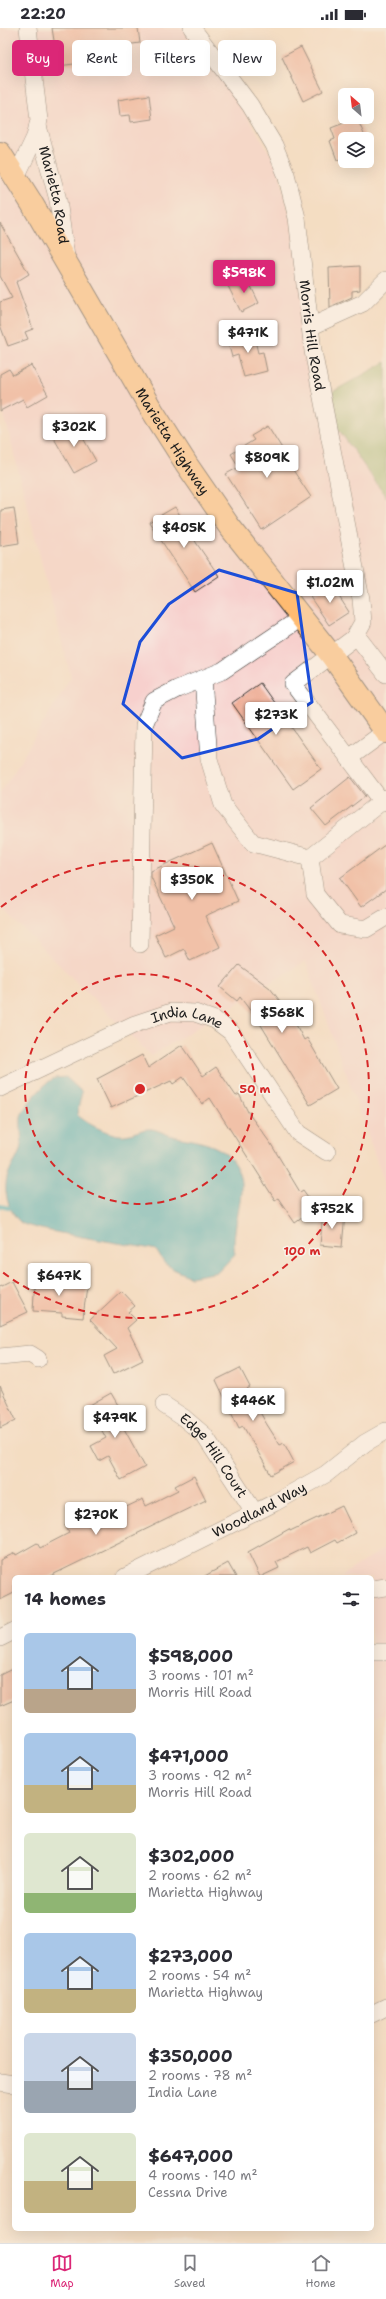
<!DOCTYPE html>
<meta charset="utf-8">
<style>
body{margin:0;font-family:"Shantell Sans",sans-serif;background:#f2f2f3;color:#2b2b33;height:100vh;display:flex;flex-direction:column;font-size:15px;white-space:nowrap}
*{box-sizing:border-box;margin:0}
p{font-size:13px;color:#7c7c81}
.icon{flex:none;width:22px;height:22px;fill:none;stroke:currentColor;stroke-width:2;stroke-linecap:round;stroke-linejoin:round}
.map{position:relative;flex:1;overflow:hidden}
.panel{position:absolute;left:12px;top:1547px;width:362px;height:656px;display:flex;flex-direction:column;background:#fff;border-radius:6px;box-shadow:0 4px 16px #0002}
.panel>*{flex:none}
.hud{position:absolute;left:12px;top:12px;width:362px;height:36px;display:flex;gap:8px}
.needle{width:26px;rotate:332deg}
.fabs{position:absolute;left:338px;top:60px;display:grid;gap:8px}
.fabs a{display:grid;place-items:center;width:36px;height:36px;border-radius:6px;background:#fff;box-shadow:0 4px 16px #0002;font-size:20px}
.price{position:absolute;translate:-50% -34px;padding:0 9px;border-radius:4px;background:#fff;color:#222;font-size:13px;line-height:26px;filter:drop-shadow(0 1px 2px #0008)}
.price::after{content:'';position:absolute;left:50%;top:24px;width:12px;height:9px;margin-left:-6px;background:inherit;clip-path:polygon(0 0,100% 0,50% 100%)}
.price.selected{background:#db2777;color:#fff}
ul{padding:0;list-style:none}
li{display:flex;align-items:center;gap:12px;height:100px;padding:0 12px}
li span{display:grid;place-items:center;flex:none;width:112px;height:80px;border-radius:6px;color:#555}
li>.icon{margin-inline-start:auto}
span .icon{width:48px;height:48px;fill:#fffc;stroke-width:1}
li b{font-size:17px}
h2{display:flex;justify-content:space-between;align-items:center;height:48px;padding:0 12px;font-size:17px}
.chip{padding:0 14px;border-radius:6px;background:#fff;box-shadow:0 4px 16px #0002;font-size:14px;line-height:36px}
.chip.selected{background:#db2777;color:#fff}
.status{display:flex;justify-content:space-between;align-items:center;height:28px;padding:0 20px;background:#fff;direction:ltr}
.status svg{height:11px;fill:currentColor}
.dock{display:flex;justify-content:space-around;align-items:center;height:56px;border-top:1px solid #e1e1e2;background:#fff;font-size:11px;color:#7c7c81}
.dock a{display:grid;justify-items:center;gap:2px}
.dock .selected{color:#db2777}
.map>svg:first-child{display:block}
.built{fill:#f7d0cd}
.forest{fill:#91b56a;stroke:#566843}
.water{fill:#43b2bc;stroke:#30676c}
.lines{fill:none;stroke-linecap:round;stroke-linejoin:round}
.stream{stroke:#43b2bc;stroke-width:4.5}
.building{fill:#eda188}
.minor-casing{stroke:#3c3935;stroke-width:18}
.major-casing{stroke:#3c3935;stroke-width:24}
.minor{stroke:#fff;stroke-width:17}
.major{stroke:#ffbb71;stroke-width:22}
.marked{fill:none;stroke:#1d4ed8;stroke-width:3;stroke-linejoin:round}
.ring{fill:none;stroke:#d62828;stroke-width:2;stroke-dasharray:7 5}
.labels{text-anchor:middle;stroke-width:3;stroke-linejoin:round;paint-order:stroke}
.street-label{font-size:14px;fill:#1c1c1c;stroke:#f7f3e8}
.centre{fill:#d62828;stroke:#f7f3e8;stroke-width:2}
.ring-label{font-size:12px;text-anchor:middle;font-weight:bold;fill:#d62828;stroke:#f7f3e8;stroke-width:3;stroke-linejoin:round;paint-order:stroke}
</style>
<div class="status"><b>22:20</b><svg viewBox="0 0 49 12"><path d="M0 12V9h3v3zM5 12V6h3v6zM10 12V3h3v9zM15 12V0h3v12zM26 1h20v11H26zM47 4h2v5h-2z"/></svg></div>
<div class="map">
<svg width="386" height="2215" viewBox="0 0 386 2215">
<rect width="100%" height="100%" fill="#f7f3e8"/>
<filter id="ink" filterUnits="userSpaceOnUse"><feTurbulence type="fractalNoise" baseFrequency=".025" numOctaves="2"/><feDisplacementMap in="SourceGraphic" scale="8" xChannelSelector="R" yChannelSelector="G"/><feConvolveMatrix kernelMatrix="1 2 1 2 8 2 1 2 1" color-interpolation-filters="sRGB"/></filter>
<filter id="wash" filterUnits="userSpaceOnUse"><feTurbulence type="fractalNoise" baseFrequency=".012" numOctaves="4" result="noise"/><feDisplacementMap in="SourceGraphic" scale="16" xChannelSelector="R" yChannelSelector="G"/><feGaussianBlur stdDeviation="0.9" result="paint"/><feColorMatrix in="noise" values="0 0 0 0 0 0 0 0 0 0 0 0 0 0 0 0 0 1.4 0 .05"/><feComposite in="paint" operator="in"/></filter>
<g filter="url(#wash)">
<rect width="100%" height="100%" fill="#f4ddc2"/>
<g class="built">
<path d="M0,0H193L278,139L309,267L318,372L386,469V1158L306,933L151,1028L0,878V766L71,649L0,371Z"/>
<path d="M386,1519V1686L372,1688V1549H340Z"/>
</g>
<path class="forest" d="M386,334V469L318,372Z"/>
<path class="water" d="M66,1049L82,1064L77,1086C84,1095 113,1109 125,1107C134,1106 143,1100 152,1101C158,1102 163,1105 169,1107C199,1115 226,1113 239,1145C247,1166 230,1202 235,1226L218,1244L191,1249L173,1241L164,1235L156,1222C136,1217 27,1202 20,1194C7,1181 2,1161 9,1144C12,1136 18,1131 20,1122C23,1111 20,1100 21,1089C23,1079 42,1058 51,1052C54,1049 61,1050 66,1049Z"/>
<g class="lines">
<path class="stream" d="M0,1178L9,1180"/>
</g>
<g id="blocks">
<g class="building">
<path d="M52,0H138L140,15L88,22L90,34L58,38Z"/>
<path d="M301,19L323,63L303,73L282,29Z"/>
<path d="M149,67L152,91L131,94L130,87L120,88L118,72Z"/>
<path d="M357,90L366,111H345V129L337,132L330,113L335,111L331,100Z"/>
<path d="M367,115L372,128L367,130Z"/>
<path d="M0,195L29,246L16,254L33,301L25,304L28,311L8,318L0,297V274L12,270L0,248Z"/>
<path d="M360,238V262L352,263V269L330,279L329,240Z"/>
<path d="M246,248L259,275L241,284L228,258Z"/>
<path d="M253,304L258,325L263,324L267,343L244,349L238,327L232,329L227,311Z"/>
<path d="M31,337L48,367L27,379L23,371L0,383V346L9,341L13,347Z"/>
<path d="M74,394L96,433L74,445L52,407Z"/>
<path d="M268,398L293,438L291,439L311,469L262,502L226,446L239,439L231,426L254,412L251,408Z"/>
<path d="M175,479L197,516L219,548L195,564L149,494Z"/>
<path d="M14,480L19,515L0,518L1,482Z"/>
<path d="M331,556L349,584L329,597L310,569Z"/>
<path d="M260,655L321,741L293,761L232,675Z"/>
<path d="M350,749L365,768L326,798L311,780Z"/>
<path d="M212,815L238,873L205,888L220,919L190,933L184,921L166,930L155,907L174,898L151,849V843Z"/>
<path d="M386,816V861L361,879L340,850Z"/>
<path d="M239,937L270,960L292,989L304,1012L307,1010L337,1061L310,1077L261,997L240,969L237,973L220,959Z"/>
<path d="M182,1017L203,1048L216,1039L236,1068L239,1066L249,1086L271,1116L300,1164L303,1162L316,1180L295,1195L278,1170L275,1172L210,1070L202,1076L183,1049L173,1056L171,1053L111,1080L97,1051L142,1027L148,1040Z"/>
<path d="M323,1184L345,1186L342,1219L320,1217Z"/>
<path d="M35,1249L57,1250V1253L87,1257L83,1290L62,1288V1285L33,1283Z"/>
<path d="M12,1254L28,1284L0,1297V1260Z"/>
<path d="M121,1263L135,1278L128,1284L136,1292L127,1300L143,1331L113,1346L104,1328L117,1321L90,1292Z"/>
<path d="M240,1340L250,1359L247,1361L266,1395L280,1417L284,1415L294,1434L271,1447L243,1398L239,1400L216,1352Z"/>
<path d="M0,1358L16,1392L0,1400Z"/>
<path d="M111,1365L122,1384L116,1386L145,1439L121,1452L108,1428L99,1433L91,1418L106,1410L88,1378Z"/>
<path d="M194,1448L206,1472L48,1549H14V1565L0,1572V1532L15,1525L16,1527L37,1515L40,1520L69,1505L65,1497L85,1487L87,1491L117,1476L120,1482L143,1471L146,1478L178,1462L175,1458Z"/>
<path d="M342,1478L355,1505L337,1515L335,1512L310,1525L307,1519L276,1534L279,1540L260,1549L248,1524L289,1501L290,1503Z"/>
<path d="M228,1535L236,1549H203Z"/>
<path d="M14,1640V1672L0,1678V1647Z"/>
</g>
</g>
</g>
<g filter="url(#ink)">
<use href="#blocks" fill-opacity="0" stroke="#3c3935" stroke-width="1"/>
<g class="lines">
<defs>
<g id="minor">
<path id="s1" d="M192,0L250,77L274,117L286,146L297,190L313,323L361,571L363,594L354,610L293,656L382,774"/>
<path id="s2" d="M38,98L58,172L66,229"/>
<path d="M16,149L35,109L39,92L28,0"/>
<path d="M310,299L363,275L386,252"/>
<path d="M356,607L386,646"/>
<path d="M203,651L209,731L223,777L253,815L310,830L386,770"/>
<path d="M349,730L386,703"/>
<path d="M310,830L315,866L340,897L366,901L386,889"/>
<path d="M140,916L144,697L154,673L177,661L222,643L301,590"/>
<path id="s3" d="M0,1060L135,996L171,984L195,985L215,992L231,1004L298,1105L327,1124"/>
<path d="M0,1329L30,1326L38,1331"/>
<path id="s4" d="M164,1377L184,1390L204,1407L255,1485"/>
<path id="s5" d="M125,1549L274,1475L326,1446L365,1415L386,1403"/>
<path d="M372,1561L386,1559"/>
<path d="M0,1610L14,1603"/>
<path d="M372,1624H386"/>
<path d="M372,1986L386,1979"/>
<path d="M0,2054L14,2056"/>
</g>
<g id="major">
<path id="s6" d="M0,125L31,174L150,379L187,437L229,498L332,628L386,704"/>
</g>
</defs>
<use href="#minor" class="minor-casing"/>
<use href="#major" class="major-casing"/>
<use href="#minor" class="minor"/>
<use href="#major" class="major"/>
</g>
</g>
<path d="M0 0H386V2215H0ZM219,542L297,565L312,674L258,711L182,730L123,676L140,614L169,576Z" fill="#f4ddc2" fill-opacity=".55" fill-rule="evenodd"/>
<path class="marked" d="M219,542L297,565L312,674L258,711L182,730L123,676L140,614L169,576Z"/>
<g class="ring">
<circle cx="140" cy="1061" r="115"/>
<path d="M1 879A229 229 0 1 1 1 1243"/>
</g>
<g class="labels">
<g class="street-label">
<text dy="5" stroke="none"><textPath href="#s2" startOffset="71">Marietta Road</textPath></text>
<text dy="5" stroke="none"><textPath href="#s1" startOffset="338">Morris Hill Road</textPath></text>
<text dy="5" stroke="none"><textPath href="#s6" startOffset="336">Marietta Highway</textPath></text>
<text dy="5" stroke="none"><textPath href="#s3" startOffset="204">India Lane</textPath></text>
<text dy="5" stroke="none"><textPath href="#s4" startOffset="72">Edge Hill Court</textPath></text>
<text dy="5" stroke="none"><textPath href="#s5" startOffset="150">Woodland Way</textPath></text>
</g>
</g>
<circle cx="140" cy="1061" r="6" class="centre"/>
<g class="ring-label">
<text x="255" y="1065">50 m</text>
<text x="302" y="1227">100 m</text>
</g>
</svg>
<div class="fabs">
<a><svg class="needle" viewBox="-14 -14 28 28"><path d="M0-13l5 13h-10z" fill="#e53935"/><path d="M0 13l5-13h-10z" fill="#7c7c81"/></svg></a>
<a><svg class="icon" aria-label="layers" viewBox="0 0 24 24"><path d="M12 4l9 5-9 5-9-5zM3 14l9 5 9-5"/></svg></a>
</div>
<b class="price selected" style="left:244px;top:266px">$598K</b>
<b class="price" style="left:248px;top:326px">$471K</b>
<b class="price" style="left:74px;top:420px">$302K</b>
<b class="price" style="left:267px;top:451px">$809K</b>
<b class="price" style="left:184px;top:521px">$405K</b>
<b class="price" style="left:330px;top:576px">$1.02M</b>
<b class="price" style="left:276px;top:708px">$273K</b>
<b class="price" style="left:192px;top:873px">$350K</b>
<b class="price" style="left:282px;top:1006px">$568K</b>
<b class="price" style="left:332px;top:1202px">$752K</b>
<b class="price" style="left:59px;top:1269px">$647K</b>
<b class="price" style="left:253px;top:1394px">$446K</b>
<b class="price" style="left:115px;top:1411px">$479K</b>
<b class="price" style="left:96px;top:1508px">$270K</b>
<div class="hud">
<a class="chip selected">Buy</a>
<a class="chip">Rent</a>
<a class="chip">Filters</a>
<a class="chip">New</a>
</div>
<section class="panel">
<h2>14 homes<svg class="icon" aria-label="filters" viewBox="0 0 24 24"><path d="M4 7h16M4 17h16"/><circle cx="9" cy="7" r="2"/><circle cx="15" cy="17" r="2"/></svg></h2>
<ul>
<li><span style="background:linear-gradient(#a9c7e8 70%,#b9a48a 0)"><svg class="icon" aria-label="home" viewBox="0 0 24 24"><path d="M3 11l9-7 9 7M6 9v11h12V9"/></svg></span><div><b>$598,000</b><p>3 rooms · 101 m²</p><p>Morris Hill Road</p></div></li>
<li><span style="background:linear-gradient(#a9c7e8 65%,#c2b280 0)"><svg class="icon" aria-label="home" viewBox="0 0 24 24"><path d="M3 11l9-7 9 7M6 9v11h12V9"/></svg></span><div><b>$471,000</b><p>3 rooms · 92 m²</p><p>Morris Hill Road</p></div></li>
<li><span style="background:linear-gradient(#dfe7d0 75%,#8fb573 0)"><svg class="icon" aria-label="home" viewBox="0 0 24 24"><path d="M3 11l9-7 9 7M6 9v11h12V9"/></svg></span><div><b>$302,000</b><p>2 rooms · 62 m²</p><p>Marietta Highway</p></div></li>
<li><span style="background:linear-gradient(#a9c7e8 70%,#c2b280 0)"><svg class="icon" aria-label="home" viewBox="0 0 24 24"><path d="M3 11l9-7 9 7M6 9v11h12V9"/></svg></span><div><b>$273,000</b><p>2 rooms · 54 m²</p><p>Marietta Highway</p></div></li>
<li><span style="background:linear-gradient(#c9d6e8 60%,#9aa5b1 0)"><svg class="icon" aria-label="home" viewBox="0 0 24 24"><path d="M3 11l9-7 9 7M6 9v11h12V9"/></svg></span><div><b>$350,000</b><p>2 rooms · 78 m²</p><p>India Lane</p></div></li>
<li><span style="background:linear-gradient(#dfe7d0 60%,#c2b280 0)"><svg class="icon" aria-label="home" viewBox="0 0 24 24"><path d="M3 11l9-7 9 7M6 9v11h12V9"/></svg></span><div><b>$647,000</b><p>4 rooms · 140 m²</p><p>Cessna Drive</p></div></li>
</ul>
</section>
</div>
<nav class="dock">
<a class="selected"><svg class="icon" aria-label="map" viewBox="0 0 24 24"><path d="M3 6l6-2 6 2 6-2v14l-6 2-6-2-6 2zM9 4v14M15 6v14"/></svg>Map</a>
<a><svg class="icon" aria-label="saved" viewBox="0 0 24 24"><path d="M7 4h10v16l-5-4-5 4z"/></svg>Saved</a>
<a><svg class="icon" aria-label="home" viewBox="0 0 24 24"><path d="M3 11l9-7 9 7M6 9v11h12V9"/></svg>Home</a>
</nav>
